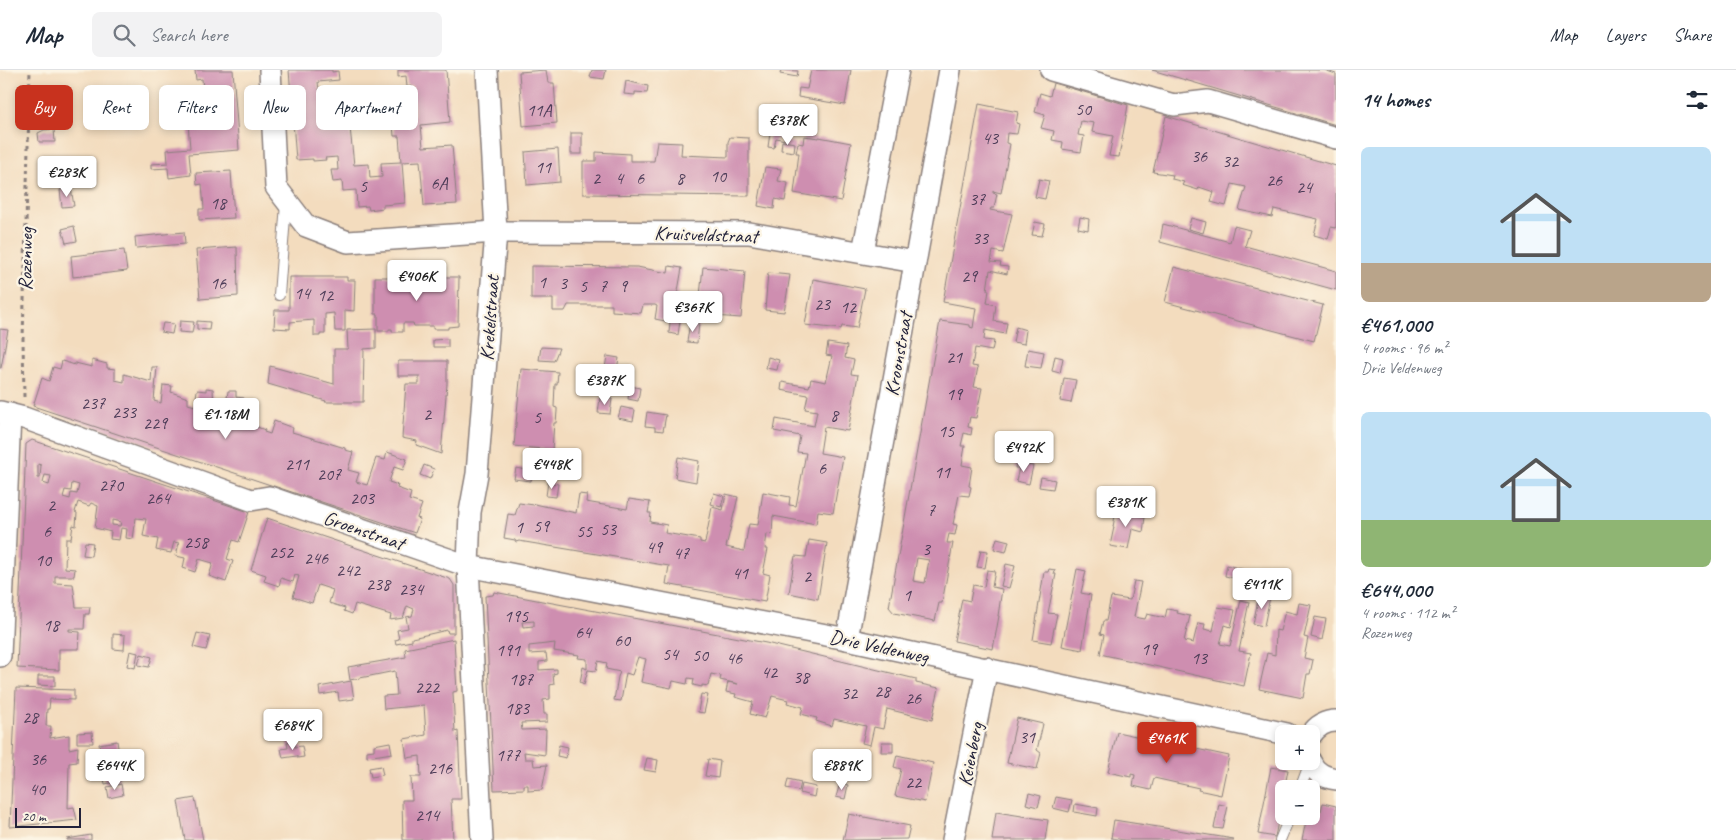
<!DOCTYPE html>
<meta charset="utf-8">
<style>
body{margin:0;font-family:Caveat,sans-serif;background:#f2f2f3;color:#1f2937;height:100vh;display:flex;flex-direction:column;font-size:19px;white-space:nowrap}
*{box-sizing:border-box;margin:0}
p{font-size:16px;color:#747a83}
.icon{flex:none;width:28px;height:28px;fill:none;stroke:currentColor;stroke-width:2;stroke-linecap:round;stroke-linejoin:round}
.map{position:relative;flex:1;overflow:hidden}
.panel{display:flex;flex-direction:column;background:#fff;width:400px}
.panel>*{flex:none}
.guide{position:absolute;left:15px;top:15px;width:475px;height:45px;display:flex;gap:10px}
.buttons{position:absolute;left:1275px;top:655px;display:grid;gap:10px}
.buttons a{display:grid;place-items:center;width:45px;height:45px;border-radius:8px;background:#fff;box-shadow:0 2px 8px #0003;font-size:25px}
.scale{position:absolute;left:15px;bottom:12px;width:66px;box-sizing:border-box;padding-left:5px;border:2px solid #22223b;border-top:0;font-size:14px;line-height:18px;white-space:nowrap;color:#22223b;-webkit-text-stroke:4px #fcf5e5;paint-order:stroke}
.price{position:absolute;translate:-50% -42px;padding:0 11px;border-radius:5px;background:#fff;color:#222;font-size:16px;line-height:32px;filter:drop-shadow(0 1px 2px #0008)}
.price::after{content:'';position:absolute;left:50%;top:30px;width:15px;height:11px;margin-left:-8px;background:inherit;clip-path:polygon(0 0,100% 0,50% 100%)}
.price.selected{background:#c8321e;color:#fff}
ul{padding:0;list-style:none}
li{display:grid;align-content:center;gap:10px;height:265px;padding:0 25px}
li span{display:grid;place-items:center;height:155px;border-radius:8px;color:#555}
li>.icon{margin-inline-start:auto}
span .icon{width:90px;height:90px;fill:#fffc;stroke-width:1}
li b{font-size:21px}
h2{display:flex;justify-content:space-between;align-items:center;height:60px;padding:0 25px;font-size:21px}
.tag{padding:0 18px;border-radius:8px;background:#fff;box-shadow:0 2px 8px #0003;font-size:18px;line-height:45px}
.tag.selected{background:#c8321e;color:#fff}
header{display:flex;align-items:center;gap:30px;box-sizing:border-box;height:70px;padding:0 25px;background:#fff;border-bottom:1px solid #e0e1e3}
header strong{font-size:24px}
nav{display:flex;gap:28px;margin-inline-start:auto;font-size:18px}
.search{width:350px;height:45px;background:#f2f2f3;display:flex;align-items:center;gap:12px;box-sizing:border-box;padding:0 18px;border-radius:8px;color:#747a83;font-size:19px}
main{display:flex;flex:1;min-height:0}
.map>svg:first-child{display:block}
.building{fill:#ce8eb0;fill-rule:evenodd}
.lines{fill:none;stroke-linecap:round;stroke-linejoin:round}
.lane-casing{stroke:#8a7f7c;stroke-width:12}
.street-casing{stroke:#8a7f7c;stroke-width:24}
.path{stroke:#8a7f7c;stroke-width:3;stroke-dasharray:4 4;stroke-linecap:butt}
.lane{stroke:#fff;stroke-width:10}
.street{stroke:#fff;stroke-width:21}
.labels{text-anchor:middle;stroke-width:4.5;stroke-linejoin:round;paint-order:stroke}
.number-label{font-size:18px;fill:#4d3d58}
.street-label{font-size:20px;fill:#22223b;stroke:#fcf5e5}
</style>
<header>
<strong>Map</strong>
<div class="search"><svg class="icon" aria-label="search" viewBox="0 0 24 24"><circle cx="10" cy="10" r="6"/><path d="M15 15l6 6"/></svg>Search here</div>
<nav><a>Map</a><a>Layers</a><a>Share</a></nav>
</header>
<main>
<div class="map">
<svg width="1336" height="770" viewBox="0 0 1336 770">
<rect width="100%" height="100%" fill="#fcf5e5"/>
<filter id="ink" filterUnits="userSpaceOnUse"><feTurbulence type="fractalNoise" baseFrequency=".02" numOctaves="2"/><feDisplacementMap in="SourceGraphic" scale="10" xChannelSelector="R" yChannelSelector="G"/><feConvolveMatrix kernelMatrix="1 2 1 2 8 2 1 2 1" color-interpolation-filters="sRGB"/></filter>
<filter id="wash" filterUnits="userSpaceOnUse"><feTurbulence type="fractalNoise" baseFrequency=".0096" numOctaves="4" result="noise"/><feDisplacementMap in="SourceGraphic" scale="20" xChannelSelector="R" yChannelSelector="G"/><feGaussianBlur stdDeviation="1.12" result="paint"/><feColorMatrix in="noise" values="0 0 0 0 0 0 0 0 0 0 0 0 0 0 0 0 0 1.4 0 .05"/><feComposite in="paint" operator="in"/></filter>
<g filter="url(#wash)">
<rect width="100%" height="100%" fill="#f3dcbe"/>
<g id="blocks">
<g class="building">
<path d="M195,0H233L239,80L189,84L191,105L169,108L168,98L151,99V94L168,93L167,80L190,78L187,41L205,39L202,9L196,10Z"/>
<path d="M289,0H332V2L338,1L339,10L318,12L319,20H331V25L350,24L351,33H353L354,41L334,43L333,59L350,58L354,95L369,94L370,108L382,107L381,93L401,92L399,66H394L393,55H399V46L414,45L412,16L407,17L406,6L398,7V0H446L450,52L421,55L423,77L452,75L457,134L424,136L420,91L402,92L405,133L383,135V138L369,140L368,136L357,137L356,120L343,121L342,111L333,112L331,100H338L337,87L325,88L326,90L313,91V89L296,90Z"/>
<path d="M546,0L548,13H554L557,53L523,56L519,2Z"/>
<path d="M592,0H606L604,9L590,7Z"/>
<path d="M781,0L798,1L797,7L780,4Z"/>
<path d="M811,0H851L845,35L798,27L799,18L807,19Z"/>
<path d="M1152,0H1324L1336,4V55Z"/>
<path d="M626,11L648,16L647,23L635,22V25L624,24Z"/>
<path d="M1053,13L1128,35L1119,87L1109,86L1113,66L1092,62L1094,53L1081,51L1078,65L1084,66L1081,82L1062,79L1063,72L1052,70L1054,61L1041,58L1045,45L1035,42L1040,23L1050,26Z"/>
<path d="M979,34L1018,42L1016,53L1019,54L1017,64L1007,63L1006,73L1010,74L1001,123L993,121V123L997,124L994,138H991L990,140L1012,144L1003,183L993,181L991,192L1001,193L1000,196L1008,197L1007,204L990,200L987,220H989L987,233L996,235L994,251L1007,253L1005,264L985,260L984,270L994,271L992,281L975,278L972,296L978,297L974,317L982,318L976,348L970,347L968,357L972,358L971,365L964,363L961,376H965L962,395L972,397L969,416L971,417L969,426L959,425L953,454L957,455L955,465L949,464L947,473H953L942,533H939L935,551L894,543L889,537L940,251L970,255V257L973,258L976,238L943,232ZM917,488L929,490L925,513L913,511Z"/>
<path d="M1166,46L1336,96V158L1331,157L1328,169L1314,165L1318,149L1274,139L1272,147L1239,140L1246,117L1232,114L1226,136L1211,132L1214,122L1199,117L1198,120L1182,115L1184,112L1172,109L1173,105L1153,102Z"/>
<path d="M772,49L788,51L785,70L776,68L774,78L768,77Z"/>
<path d="M54,59L55,72H39L38,63L44,60Z"/>
<rect x="571" y="63" width="11" height="21"/>
<path d="M804,66L819,68V67L851,73L841,131L794,123L799,83H796L798,73L803,74Z"/>
<path d="M730,67L749,68V126L583,124V91H596V82L630,84V91H654L657,72L682,73L681,85L728,87V72Z"/>
<path d="M782,71L795,73L794,82L781,80Z"/>
<path d="M558,79L560,112L527,115L525,82Z"/>
<path d="M765,97L781,99L778,111L788,113L785,131L775,129L774,139L758,136Z"/>
<path d="M231,101L234,148L199,150V139H204L202,114L197,115L196,103Z"/>
<path d="M1039,109L1049,111L1045,129L1035,127Z"/>
<path d="M71,118L74,136L62,137L60,120Z"/>
<path d="M1080,147L1089,149L1088,160L1078,158Z"/>
<path d="M1191,148L1206,152L1203,163L1188,159Z"/>
<path d="M1035,152L1045,154L1042,166L1032,165Z"/>
<path d="M1163,154L1230,172L1234,156L1250,160L1245,176L1336,201V220L1160,172Z"/>
<path d="M74,156L77,171L66,173L62,159Z"/>
<path d="M184,162L185,174L136,178L135,167Z"/>
<path d="M237,177L238,226L200,229L196,180Z"/>
<path d="M124,180L127,201L73,207L71,186Z"/>
<path d="M531,196L637,197L668,203L669,196L682,198L673,250L680,251L678,265L669,263L670,252L655,249L657,236L655,235H643L641,243L612,241V235H568L565,241H553V229H531Z"/>
<path d="M703,197L745,201L741,248L700,245L701,235H699Z"/>
<path d="M1174,197L1323,235L1314,271L1165,232Z"/>
<path d="M768,203L790,205L784,242L765,240Z"/>
<path d="M289,207H347V210H355L354,241L345,240V261H335L334,243L325,244V264H320V266H314V250L290,252V259L274,258L275,240H289Z"/>
<path d="M375,207H459L458,256L448,257V259H433V256H414L413,253H403V262H392V259H389V261H378V244H375Z"/>
<path d="M813,209L865,219L857,258L842,256L841,259L805,255Z"/>
<path d="M180,251L194,252L192,263L179,262Z"/>
<path d="M197,251L210,252L209,260L197,259Z"/>
<path d="M690,252L699,253L697,273L687,272Z"/>
<path d="M163,253L174,254L172,264L161,262Z"/>
<path d="M1016,257L1026,260L1024,274L1013,272Z"/>
<path d="M0,259L8,260L1,298H0Z"/>
<path d="M376,259V278L364,279L363,332H325L326,331L268,314L270,296L334,314V279H348L347,260Z"/>
<path d="M448,269V277H433V270Z"/>
<path d="M828,273L847,276L845,288L854,290L851,304L858,305L848,361L824,357L820,383L843,387L833,443L818,441L816,454L773,446L772,465L767,464L765,479H768L763,503L770,505L765,532L666,514L669,496L519,471L516,472L515,470L504,468L508,444L515,445L519,433L534,435L535,434L576,443L579,424L587,425L586,432L627,439L629,429L650,432L648,443H651L650,452L667,455L665,463L700,469V472L705,473L712,437L723,440L726,424L738,427L726,477L744,481L749,454L758,455L763,422L790,427L789,435L796,436L806,383L797,382L800,366L774,361L776,349L814,356L817,341L805,339L808,325L781,320L782,312L809,317L811,309L826,312L832,286L826,285Z"/>
<path d="M541,277L559,278L554,291L539,290Z"/>
<path d="M1028,279L1044,282L1041,298L1025,296Z"/>
<path d="M607,286L619,288L617,300L605,298Z"/>
<path d="M1055,286L1063,288L1060,303L1052,301Z"/>
<path d="M768,287L779,290L777,300L766,298Z"/>
<path d="M92,290L107,294V298L115,299V310L124,312V304L151,312L152,297H157L154,331L161,333L163,315L172,316L171,322L188,328V334L195,336L197,320L206,321V318L213,319L214,340L225,342L228,321H236V327L244,328L241,353L248,356L249,354L265,360L264,362L270,364L274,351L293,358L292,362L345,378V380L353,382L348,400L359,403L356,412L367,415L376,388L385,390L387,382L407,389L403,400L394,397L389,412L398,415L397,418L411,423L409,430L422,434L417,448L420,449L415,463L33,336L42,308L49,311L53,297L60,299L62,291L75,295V293L92,297Z"/>
<path d="M398,291H447V314L441,384L416,375L417,371L402,368L406,314H419V306H398Z"/>
<path d="M521,299L558,302L557,314H555L554,337L557,338V341L556,353H554L552,380L514,376Z"/>
<path d="M1064,308L1076,310L1071,333L1060,331Z"/>
<path d="M630,316L640,318L638,331L628,329Z"/>
<path d="M600,328L612,329L610,344L598,343Z"/>
<path d="M621,337L635,340L633,351L618,348Z"/>
<path d="M647,342L666,345L663,361L655,360V357L645,356Z"/>
<path d="M32,370L249,442L239,472L233,470L227,489L233,491L226,512L209,506L213,493L199,489L195,502L183,498L185,488L176,486L179,473L174,472L171,483L156,480L158,469L143,466L146,449L136,448L133,469L126,468L127,459L121,458L119,470L110,469L111,462L95,458L98,436L91,433L89,436L78,432L75,442L77,443L76,456L73,455L71,469H66L65,498L75,499L74,506H55V513L73,514L76,537H90L89,544H85L84,559H69V561L80,562L79,579H59V600L17,598L26,374ZM38,394L41,395L40,408H38ZM45,405L51,406L49,415L43,413ZM72,413L79,415L77,424L71,423L70,429L63,427L65,420L71,421ZM112,450L121,452L120,456L112,455Z"/>
<path d="M678,387L699,391L696,412L675,408Z"/>
<path d="M1016,393L1033,396L1029,414L1016,411L1019,398H1015Z"/>
<path d="M424,395L434,399L430,409L420,405Z"/>
<path d="M516,398L532,401L531,411L514,409Z"/>
<path d="M1041,407L1055,410L1053,419L1039,417Z"/>
<path d="M548,412L558,414L556,427L546,426Z"/>
<path d="M714,423L724,426L721,437L711,434Z"/>
<path d="M1116,440L1145,447L1143,462L1132,459L1128,479L1110,476L1114,457H1113Z"/>
<path d="M267,448L450,509L454,515V563H448L447,560L412,568V571L396,574L395,570L399,569L397,560L408,558L406,547L412,546L414,539L407,536L403,548L390,550L391,545L355,534L352,544L344,541L345,538L329,533L333,520L318,515L312,533L293,527L299,506L295,505L293,512L281,508L279,516L264,511L266,505L251,500Z"/>
<path d="M997,468L1009,471L1006,482L994,479Z"/>
<path d="M809,470L827,473L818,529L789,523L795,486L806,487Z"/>
<path d="M85,472L93,473L91,486L83,485Z"/>
<path d="M981,480L988,481L985,498L977,497Z"/>
<path d="M1006,494L1015,496L1009,518L1001,516Z"/>
<path d="M1227,495L1245,500L1243,510L1225,506Z"/>
<path d="M1049,499L1055,500L1054,504H1056L1048,543L1057,544L1051,573L1033,570L1044,502H1048Z"/>
<path d="M1077,499L1086,501L1081,523L1091,525L1082,580L1062,576Z"/>
<path d="M987,500L995,501L992,517L1002,519L998,546H999L993,579L954,571L962,529L970,531L973,515L984,517Z"/>
<path d="M1134,511L1141,512L1134,547L1145,549L1147,544L1165,548L1167,539L1178,541L1177,543L1190,546L1184,571L1193,573L1198,553L1205,554L1204,559L1213,561L1218,537L1235,540L1231,557L1225,555L1220,574L1230,576L1241,530L1249,532L1239,581L1251,583L1244,616L1100,584L1104,565L1100,564L1103,551H1106L1111,527L1130,530Z"/>
<path d="M494,522L766,573L916,609V613L939,618L932,650L887,639L883,659L874,657L870,675L862,673L866,656L834,649L832,656L816,651L817,648L801,644L803,637L787,633L788,630L772,626L765,648L750,644L753,632L735,627L736,624L726,622L728,612L738,614L720,610L721,606L711,604L708,616L702,615V617L693,615L694,609L688,608L687,614L673,611L671,618L641,612L646,589L638,587L632,605L626,603L621,631L614,630L618,607L620,602L606,599L607,593L598,591L596,601L588,600L584,614L580,612L583,597L587,599V589L578,588L579,585L554,581L555,573L529,576V584L546,583L547,591L539,592V600L557,599V603L553,604L554,614L550,615V629L543,630L544,644H547V652L521,653L522,660L546,659L545,685L524,682L525,689H533L534,696L547,695L542,720L528,721V715H524V719L494,720L485,526L493,525ZM534,551V556L523,557L522,552Z"/>
<path d="M1259,525L1270,527L1264,556L1253,554Z"/>
<path d="M1299,533L1311,535L1304,567L1308,568L1304,588L1313,590L1310,604H1307L1303,628L1259,619L1267,583L1275,585L1276,560L1280,561L1285,541L1297,544Z"/>
<path d="M1315,547L1326,549L1322,570L1311,567Z"/>
<path d="M197,563L210,566L206,580L193,577Z"/>
<path d="M113,564L125,565L124,580L113,579Z"/>
<path d="M454,569L457,621L453,622V624L455,662L458,661L461,729H451L453,770H403L402,730H412L411,707H421L420,686L407,688L404,669L426,665L424,635L384,639L383,626L397,625L395,601L350,610L348,597L406,587L405,579Z"/>
<path d="M130,581L138,583L135,598L127,596Z"/>
<path d="M141,584L152,587L149,597L138,595Z"/>
<path d="M38,606H55V616L38,615Z"/>
<path d="M351,611L354,629L339,631L338,622L320,625L319,617Z"/>
<path d="M16,618L74,620V630L50,629L49,639H47L46,656H51L50,668L69,665V679L78,677L77,692L69,693L68,738L74,737L77,750L10,757Z"/>
<path d="M701,624L708,625L704,643L698,642Z"/>
<path d="M1017,648L1043,654L1037,680L1041,683L1037,699L1007,693Z"/>
<path d="M92,662L93,673H77V663Z"/>
<path d="M1117,662L1229,686L1221,725L1198,720L1199,718L1154,708L1151,720L1133,716L1135,705L1131,704V707L1108,702Z"/>
<path d="M117,671L119,684L101,687L99,674Z"/>
<path d="M294,671L295,677L302,676L304,687L297,688V686L283,688L281,679L288,678L287,672Z"/>
<path d="M390,672L392,683L367,687V681L374,680V675Z"/>
<path d="M882,672H893V682H881Z"/>
<path d="M559,675L568,677L566,688L557,686Z"/>
<path d="M114,685L117,699L105,701L102,687Z"/>
<path d="M897,685L933,693L925,732L895,726L901,699L894,697Z"/>
<path d="M647,688L658,690L656,702L644,700Z"/>
<path d="M708,689L720,691L718,708L705,706Z"/>
<path d="M381,696L383,705L371,707L369,698Z"/>
<path d="M1271,697L1288,700L1275,767L1258,764Z"/>
<path d="M118,700L120,711L105,714L103,703Z"/>
<path d="M788,709L801,712L799,721L786,718Z"/>
<path d="M840,713L848,715L845,729L836,727Z"/>
<path d="M121,714L123,725L109,728L107,717Z"/>
<path d="M802,714L816,717L814,727L800,723Z"/>
<path d="M1029,723L1041,726L1038,737L1026,734Z"/>
<path d="M1056,727L1072,730L1069,742L1053,738Z"/>
<path d="M195,728L203,770H185L178,731Z"/>
<path d="M1323,733L1336,736V770H1302L1307,746H1311V740L1321,741Z"/>
<path d="M1075,734L1098,738L1097,746L1074,742Z"/>
<path d="M1219,734L1228,736L1223,759L1214,758Z"/>
<path d="M996,742L1048,750L1045,770H992Z"/>
<path d="M849,744L910,756L907,769L843,770Z"/>
<path d="M1114,750L1234,769V770H1124L1111,768Z"/>
<path d="M91,765V770H67V769Z"/>
</g>
</g>
</g>
<g filter="url(#ink)">
<use href="#blocks" fill-opacity="0" stroke="#8a7f7c" stroke-width="1"/>
<g class="lines">
<defs>
<g id="lane">
<path d="M279,225L286,134"/>
<path d="M1300,719L1310,692"/>
<path d="M1280,770L1290,746"/>
</g>
<g id="street">
<path d="M270,0L276,117L306,156L348,172L496,162L749,163L915,192"/>
<path d="M487,0L496,162L477,404L470,442L468,496L847,569L1287,664"/>
<path d="M1051,0L1174,35L1208,31L1336,68"/>
<path d="M863,182L898,0"/>
<path d="M0,342L24,348L251,430L269,427L468,496L482,770"/>
<path d="M847,569L950,0"/>
<path d="M0,586L10,344"/>
<path d="M1311,665C1317,656 1326,651 1336,651"/>
<path d="M1310,691C1315,703 1324,707 1336,709"/>
<path d="M953,770L987,598"/>
</g>
</defs>
<use href="#lane" class="lane-casing"/>
<use href="#street" class="street-casing"/>
<path class="path" d="M24,327L23,269L30,0"/>
<use href="#lane" class="lane"/>
<use href="#street" class="street"/>
</g>
</g>
<g class="labels">
<g class="number-label">
<text x="1083" y="45">50</text>
<text x="539" y="46">11A</text>
<text x="990" y="74">43</text>
<text x="1199" y="92">36</text>
<text x="1230" y="97">32</text>
<text x="543" y="103">11</text>
<text x="718" y="112">10</text>
<text x="596" y="114">2</text>
<text x="619" y="114">4</text>
<text x="640" y="114">6</text>
<text x="680" y="114">8</text>
<text x="1274" y="116">26</text>
<text x="439" y="119">6A</text>
<text x="363" y="122">5</text>
<text x="1304" y="123">24</text>
<text x="977" y="135">37</text>
<text x="218" y="139">18</text>
<text x="980" y="174">33</text>
<text x="969" y="212">29</text>
<text x="542" y="218">1</text>
<text x="218" y="219">16</text>
<text x="563" y="219">3</text>
<text x="583" y="222">5</text>
<text x="603" y="222">7</text>
<text x="623" y="222">9</text>
<text x="302" y="229">14</text>
<text x="325" y="231">12</text>
<text x="822" y="240">23</text>
<text x="848" y="243">12</text>
<text x="954" y="293">21</text>
<text x="954" y="330">19</text>
<text x="93" y="339">237</text>
<text x="124" y="348">233</text>
<text x="427" y="350">2</text>
<text x="834" y="351">8</text>
<text x="537" y="353">5</text>
<text x="155" y="359">229</text>
<text x="946" y="367">15</text>
<text x="297" y="400">211</text>
<text x="822" y="404">6</text>
<text x="942" y="408">11</text>
<text x="329" y="410">207</text>
<text x="111" y="421">270</text>
<text x="158" y="434">264</text>
<text x="362" y="434">203</text>
<text x="51" y="441">2</text>
<text x="931" y="446">7</text>
<text x="541" y="462">59</text>
<text x="519" y="463">1</text>
<text x="608" y="465">53</text>
<text x="47" y="467">6</text>
<text x="584" y="467">55</text>
<text x="196" y="478">258</text>
<text x="654" y="483">49</text>
<text x="926" y="485">3</text>
<text x="281" y="488">252</text>
<text x="681" y="489">47</text>
<text x="316" y="494">246</text>
<text x="43" y="496">10</text>
<text x="348" y="506">242</text>
<text x="740" y="509">41</text>
<text x="807" y="512">2</text>
<text x="378" y="520">238</text>
<text x="411" y="525">234</text>
<text x="907" y="531">1</text>
<text x="516" y="552">195</text>
<text x="51" y="561">18</text>
<text x="583" y="568">64</text>
<text x="622" y="576">60</text>
<text x="1149" y="585">19</text>
<text x="508" y="586">191</text>
<text x="670" y="590">54</text>
<text x="700" y="591">50</text>
<text x="734" y="594">46</text>
<text x="1199" y="594">13</text>
<text x="769" y="608">42</text>
<text x="801" y="613">38</text>
<text x="521" y="615">187</text>
<text x="427" y="623">222</text>
<text x="882" y="627">28</text>
<text x="849" y="629">32</text>
<text x="913" y="634">26</text>
<text x="517" y="644">183</text>
<text x="30" y="653">28</text>
<text x="1027" y="673">31</text>
<text x="508" y="691">177</text>
<text x="38" y="695">36</text>
<text x="440" y="704">216</text>
<text x="913" y="718">22</text>
<text x="37" y="725">40</text>
<text x="427" y="751">214</text>
</g>
<g class="street-label">
<text transform="translate(706 164) rotate(2)" y="7">Kruisveldstraat</text>
<text transform="translate(25 189) rotate(-89)" y="7">Rozenweg</text>
<text transform="translate(489 248) rotate(-86)" y="7">Krekelstraat</text>
<text transform="translate(898 284) rotate(-80)" y="7">Kroonstraat</text>
<text transform="translate(364 460) rotate(19)" y="7">Groenstraat</text>
<text transform="translate(879 576) rotate(12)" y="7">Drie Veldenweg</text>
<text transform="translate(970 684) rotate(-79)" y="7">Keienberg</text>
</g>
</g>
</svg>
<div class="buttons">
<a>+</a>
<a>−</a>
</div>
<div class="scale">20 m</div>
<b class="price" style="left:788px;top:76px">€378K</b>
<b class="price" style="left:67px;top:128px">€283K</b>
<b class="price" style="left:417px;top:232px">€406K</b>
<b class="price" style="left:693px;top:263px">€367K</b>
<b class="price" style="left:605px;top:336px">€387K</b>
<b class="price" style="left:226px;top:370px">€1.18M</b>
<b class="price" style="left:1024px;top:403px">€492K</b>
<b class="price" style="left:552px;top:420px">€448K</b>
<b class="price" style="left:1126px;top:458px">€381K</b>
<b class="price" style="left:1262px;top:540px">€411K</b>
<b class="price" style="left:293px;top:681px">€684K</b>
<b class="price selected" style="left:1167px;top:694px">€461K</b>
<b class="price" style="left:115px;top:721px">€644K</b>
<b class="price" style="left:842px;top:721px">€889K</b>
<div class="guide">
<a class="tag selected">Buy</a>
<a class="tag">Rent</a>
<a class="tag">Filters</a>
<a class="tag">New</a>
<a class="tag">Apartment</a>
</div>
</div>
<section class="panel">
<h2>14 homes<svg class="icon" aria-label="filters" viewBox="0 0 24 24"><path d="M4 7h16M4 17h16"/><circle cx="9" cy="7" r="2"/><circle cx="15" cy="17" r="2"/></svg></h2>
<ul>
<li><span style="background:linear-gradient(#bfe0f5 75%,#b9a48a 0)"><svg class="icon" aria-label="home" viewBox="0 0 24 24"><path d="M3 11l9-7 9 7M6 9v11h12V9"/></svg></span><div><b>€461,000</b><p>4 rooms · 96 m²</p><p>Drie Veldenweg</p></div></li>
<li><span style="background:linear-gradient(#bfe0f5 70%,#8fb573 0)"><svg class="icon" aria-label="home" viewBox="0 0 24 24"><path d="M3 11l9-7 9 7M6 9v11h12V9"/></svg></span><div><b>€644,000</b><p>4 rooms · 112 m²</p><p>Rozenweg</p></div></li>
</ul>
</section>
</main>
